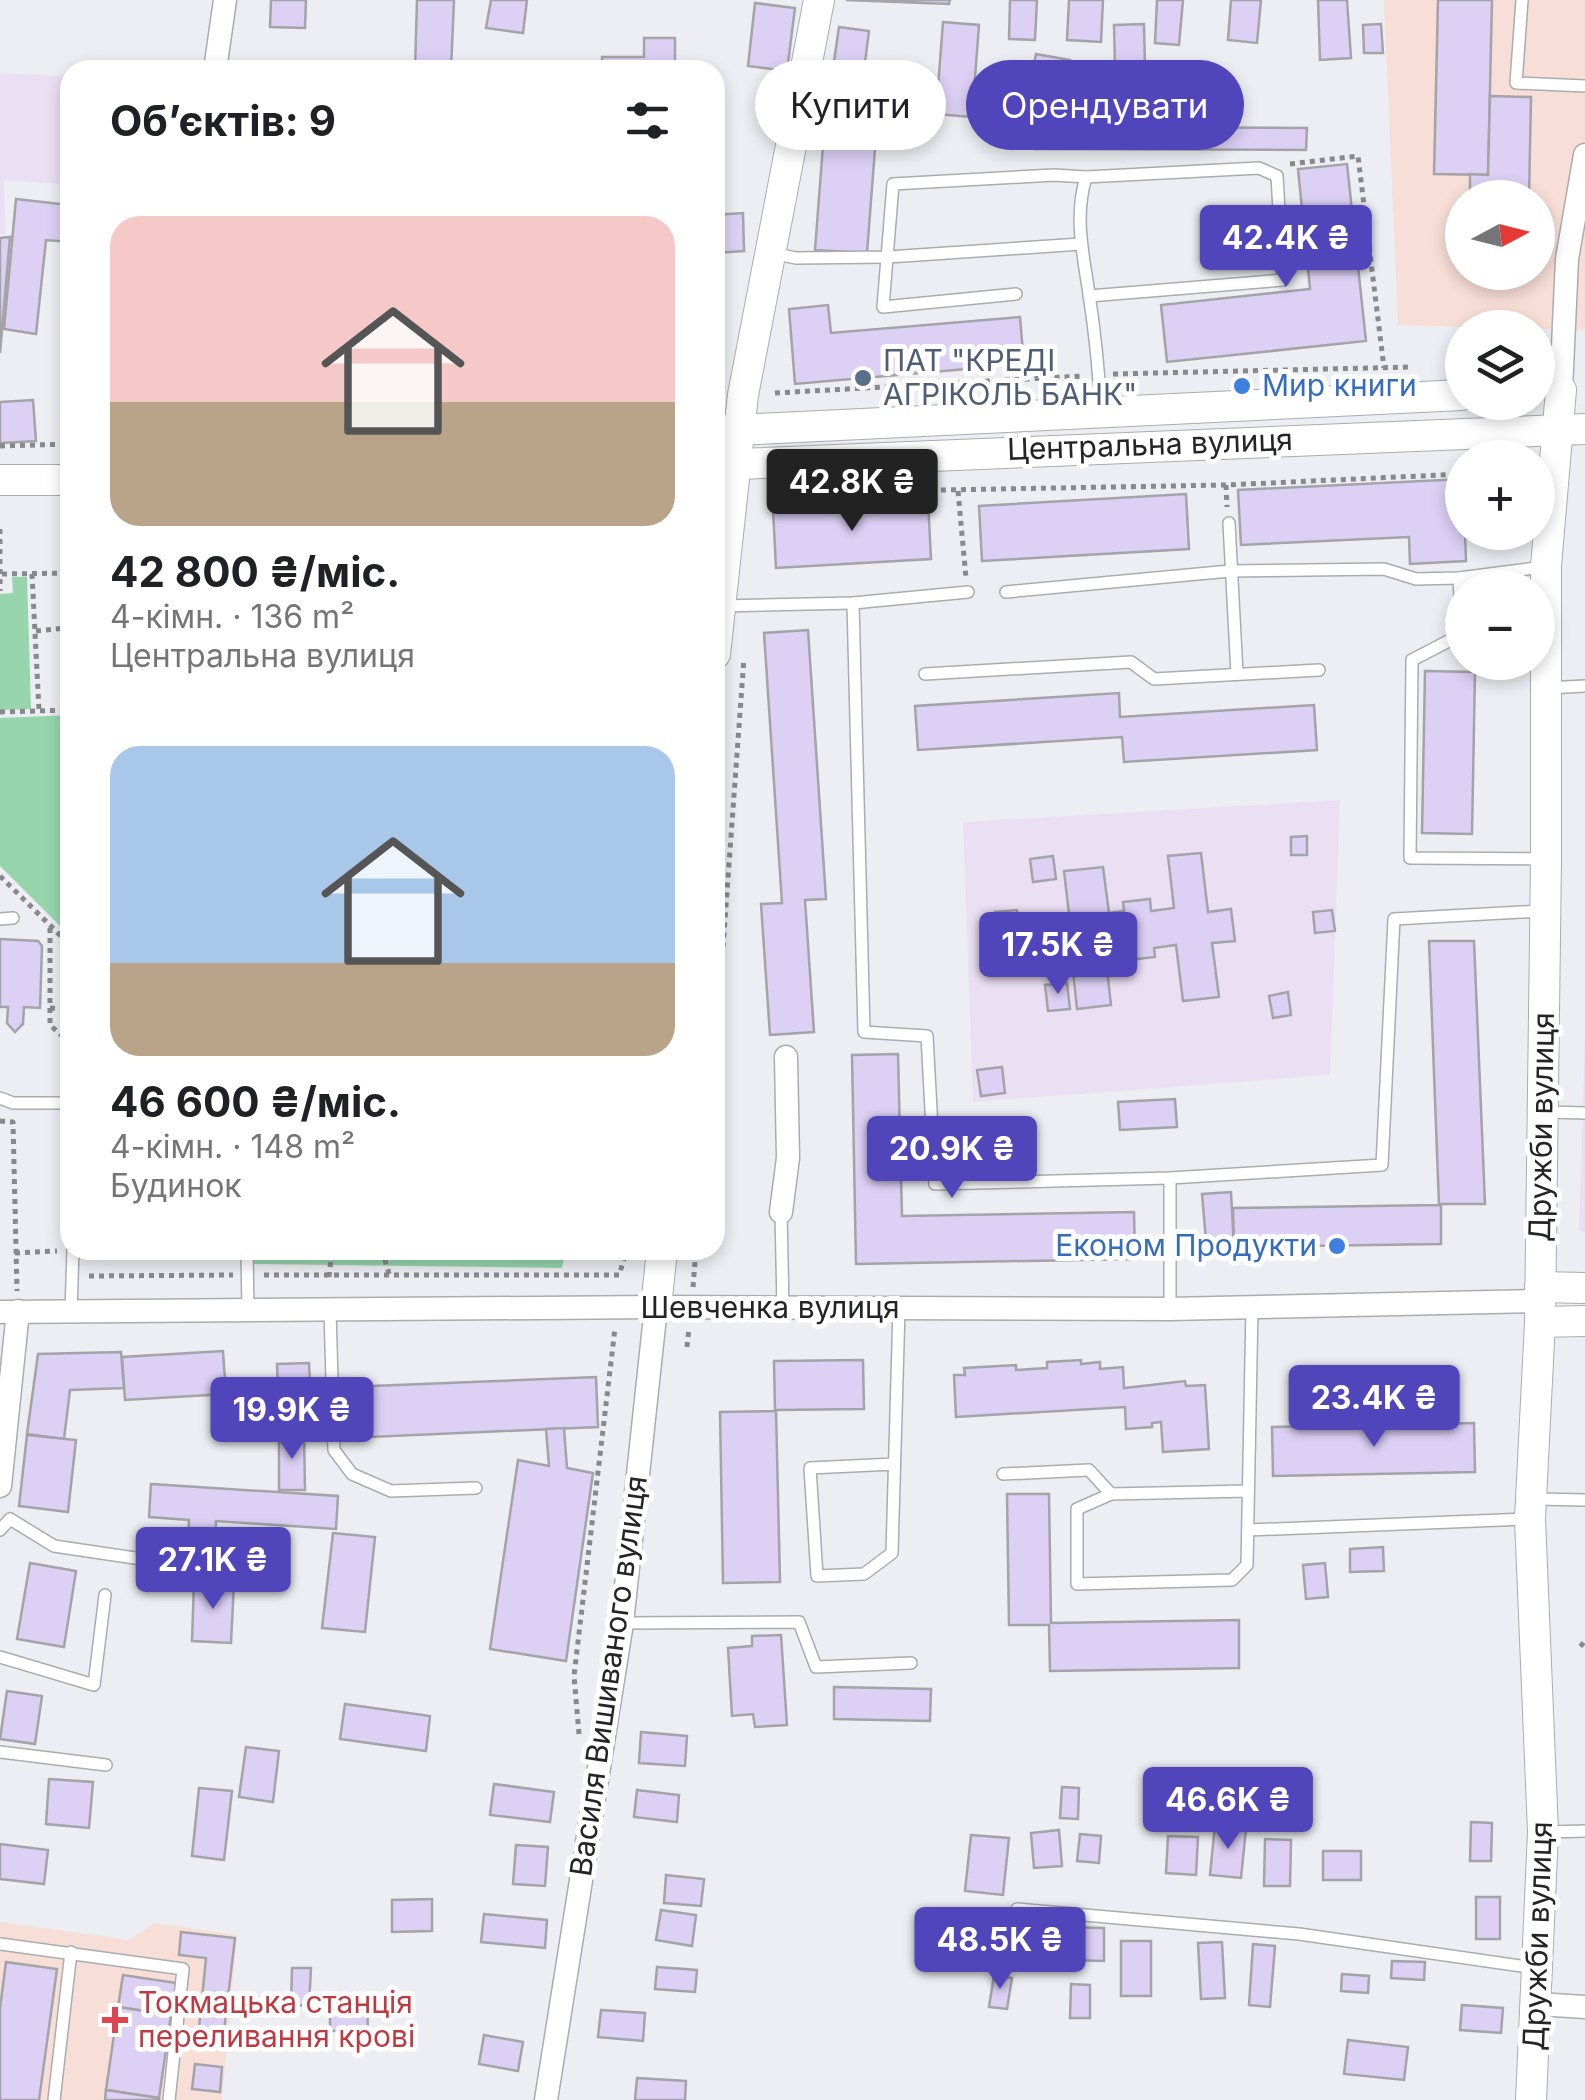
<!DOCTYPE html>
<html lang="uk">
<meta charset="utf-8">
<style>
body{margin:0;font-family:Inter,sans-serif;background:#f2f2f2;color:#202124;height:100vh;display:flex;flex-direction:column;font-size:38px;white-space:nowrap}
*{box-sizing:border-box;margin:0}
p{font-size:32px;color:#757577}
.icon{flex:none;width:55px;height:55px;fill:none;stroke:currentColor;stroke-width:2;stroke-linecap:round;stroke-linejoin:round}
.map{position:relative;flex:1;overflow:hidden}
.sheet{position:absolute;left:60px;top:60px;width:665px;height:1200px;display:flex;flex-direction:column;background:#fff;border-radius:30px;box-shadow:0 5px 15px #0003}
.sheet>*{flex:none}
.guide{position:absolute;left:755px;top:60px;width:680px;height:90px;display:flex;gap:20px}
.needle{width:65px;rotate:83deg}
.tools{position:absolute;left:1445px;top:180px;display:grid;gap:20px}
.tools a{display:grid;place-items:center;width:110px;height:110px;border-radius:50%;background:#fff;box-shadow:0 5px 15px #0003;font-size:50px}
.price{position:absolute;translate:-50% -85px;padding:0 22px;border-radius:10px;background:#5145bc;color:#fff;font-size:32px;line-height:65px;filter:drop-shadow(0 2px 5px #0008)}
.price::after{content:'';position:absolute;left:50%;top:60px;width:30px;height:22px;margin-left:-15px;background:inherit;clip-path:polygon(0 0,100% 0,50% 100%)}
.price.current{background:#222;color:#fff}
ul{padding:0;list-style:none}
li{display:grid;align-content:center;gap:20px;height:530px;padding:0 50px}
li span{display:grid;place-items:center;height:310px;border-radius:30px;color:#555}
li>.icon{margin-inline-start:auto}
span .icon{width:180px;height:180px;fill:#fffc;stroke-width:1}
li b{font-size:42px}
h2{display:flex;justify-content:space-between;align-items:center;height:120px;padding:0 50px;font-size:42px}
.pill{padding:0 35px;border-radius:45px;background:#fff;box-shadow:0 5px 15px #0003;font-size:35px;line-height:90px}
.pill.current{background:#5145bc;color:#fff}
.map>svg:first-child{display:block}
.education{fill:#ebdff4}
.medical{fill:#f7ded6;fill-rule:evenodd}
.green{fill:#97d6ac}
.building{fill:#dcd0f5;stroke:#a4a3a7;stroke-width:2.5}
.lines{fill:none;stroke-linecap:round;stroke-linejoin:round}
.lane-casing{stroke:#aaacb0;stroke-width:14}
.street-casing{stroke:#aaacb0;stroke-width:25}
.secondary-casing{stroke:#aaacb0;stroke-width:32}
.path{stroke:#88898c;stroke-width:5;stroke-dasharray:5 5;stroke-linecap:butt}
.lane{stroke:#fff;stroke-width:11}
.street{stroke:#fff;stroke-width:22}
.secondary{stroke:#fff;stroke-width:30}
.service-dot{fill:#5c6f8a;stroke:#fff;stroke-width:4}
.shop-dot{fill:#3f7fe0;stroke:#fff;stroke-width:4}
.health-dot{fill:#e0444e;stroke:#fff;stroke-width:4}
.labels{text-anchor:middle;stroke-width:10;stroke-linejoin:round;paint-order:stroke}
.service-label{font-size:30px;fill:#4e5e75;stroke:#fff;text-anchor:start}
.shop-label{font-size:30px;fill:#366cbe;stroke:#fff;text-anchor:start}
.street-label{font-size:30px;fill:#232425;stroke:#fff}
.health-label{font-size:30px;fill:#be3a42;stroke:#fff;text-anchor:start}
</style>
<div class="map">
<svg width="1585" height="2100" viewBox="0 0 1585 2100">
<rect width="100%" height="100%" fill="#eceef3"/>
<g class="education">
<path d="M0,73L70,76V185L4,180L5,234H0Z"/>
<path d="M1340,800L1330,1075L973,1102L963,822Z"/>
<path d="M1585,1030V1233L1579,1231Z"/>
</g>
<g class="medical">
<path d="M1384,0H1585V330L1398,325ZM1462,198H1538V272H1462Z"/>
<path d="M0,1922L129,1940L154,1923L237,1935L222,2100H0Z"/>
</g>
<g class="green">
<path d="M12,577H27L31,709L0,710V594L13,593Z"/>
<path d="M70,715V936L0,866V718Z"/>
<path d="M254,1250H566L562,1268L254,1264Z"/>
</g>
<g class="building">
<path d="M271,0H306L305,28L270,27Z"/>
<path d="M417,0H454L451,70H415Z"/>
<path d="M491,0H527L523,33L486,28Z"/>
<path d="M846,0H950L949,4Z"/>
<path d="M1010,0H1037L1035,40L1009,39Z"/>
<path d="M1069,0H1103L1101,42L1067,40Z"/>
<path d="M1157,0H1183L1179,45L1155,43Z"/>
<path d="M1231,0H1261L1257,43L1228,40Z"/>
<path d="M1318,0H1347L1351,58L1320,60Z"/>
<path d="M1438,0H1492L1488,175L1434,174Z"/>
<path d="M755,3L795,8L787,71L748,66Z"/>
<path d="M943,22L979,25L972,117L936,114Z"/>
<path d="M1144,24L1145,67H1115L1114,25Z"/>
<path d="M1381,24L1383,53H1364L1363,25Z"/>
<path d="M839,27L869,31L862,86L831,82Z"/>
<path d="M644,38H675V70H602V57H644Z"/>
<path d="M1036,54L1070,60L1065,86L1031,79Z"/>
<path d="M1490,96L1531,97L1529,198H1470V174L1488,175Z"/>
<path d="M1035,127L1307,128L1306,150L1035,149Z"/>
<path d="M823,145L875,149L867,253L815,250Z"/>
<path d="M1347,164L1366,341L1167,362L1161,305L1310,289L1298,169Z"/>
<path d="M16,199L70,205V242L46,240L36,334L4,329Z"/>
<path d="M743,213L744,251L715,253V215Z"/>
<path d="M10,237L0,353V238Z"/>
<path d="M828,305L831,333L1020,317L1024,364L795,384L789,309Z"/>
<path d="M33,400L36,441L0,443V402Z"/>
<path d="M1462,479V532H1465L1466,561L1410,564L1409,537L1241,545L1238,490Z"/>
<path d="M1186,494L1189,549L982,561L979,506Z"/>
<path d="M928,500L931,559L776,568L773,509Z"/>
<path d="M808,630L826,899L805,900L814,1032L770,1035L761,904L782,903L764,633Z"/>
<path d="M1425,671L1475,672L1472,834L1422,833Z"/>
<path d="M1119,693L1120,717L1314,705L1317,750L1124,762L1122,737L918,750L915,706Z"/>
<path d="M1307,836V855H1291V837Z"/>
<path d="M1201,853L1208,912L1231,909L1235,941L1212,943L1219,997L1183,1001L1176,945L1154,948L1155,957L1128,960L1127,949L1105,952L1111,1005L1077,1009L1071,952L1047,954L1043,917L1069,914L1064,871L1103,867L1109,913L1124,911L1123,902L1150,899L1151,911L1174,908L1168,856Z"/>
<path d="M1053,856L1056,879L1033,882L1030,859Z"/>
<path d="M1017,910L1021,938L999,941L995,912Z"/>
<path d="M1332,910L1335,931L1315,933L1313,912Z"/>
<path d="M0,939L38,941L42,946L40,1008L24,1007L23,1024L15,1032L7,1023L8,1007H0Z"/>
<path d="M1429,941H1474L1485,1204H1441V1244L1234,1247L1233,1208L1439,1205Z"/>
<path d="M1067,983L1070,1009L1048,1011L1045,985Z"/>
<path d="M1288,992L1291,1015L1273,1018L1269,996Z"/>
<path d="M898,1054L902,1216L1134,1212L1135,1259L856,1264L852,1055Z"/>
<path d="M1002,1067L1005,1093L981,1096L977,1070Z"/>
<path d="M1175,1099L1177,1127L1120,1130L1118,1102Z"/>
<path d="M1231,1192L1234,1249L1207,1252L1202,1194Z"/>
<path d="M223,1351L226,1394L125,1400L122,1357Z"/>
<path d="M121,1352L124,1388L70,1390L64,1439L27,1434L38,1354Z"/>
<path d="M863,1360L864,1409L776,1410L780,1582L723,1583L720,1412L775,1411L774,1361Z"/>
<path d="M1081,1360V1364L1100,1362V1369L1123,1367L1124,1388L1185,1381L1186,1386L1205,1385L1209,1449L1163,1452L1161,1422L1152,1423V1427L1126,1429L1125,1407L956,1417L954,1375H965L964,1368L1016,1365V1370L1047,1368V1362Z"/>
<path d="M309,1363L312,1415L279,1416L277,1364Z"/>
<path d="M596,1377L598,1427L348,1438L347,1387Z"/>
<path d="M1474,1423L1475,1472L1273,1476L1272,1427Z"/>
<path d="M564,1428L567,1468L593,1473L566,1661L490,1649L518,1460L549,1466L546,1429Z"/>
<path d="M279,1434H304L305,1490H279Z"/>
<path d="M27,1435L76,1440L68,1512L19,1506Z"/>
<path d="M151,1484L338,1496L336,1529L216,1521L215,1539L188,1537L189,1520L149,1517Z"/>
<path d="M1007,1494H1049L1051,1623L1239,1620V1668L1050,1671L1049,1625H1009Z"/>
<path d="M333,1533L375,1537L365,1632L322,1628Z"/>
<path d="M1383,1547L1384,1571L1350,1572V1549Z"/>
<path d="M30,1563L76,1571L64,1647L17,1639Z"/>
<path d="M1325,1563L1328,1597L1306,1599L1303,1565Z"/>
<path d="M194,1582L234,1583L231,1643L192,1641Z"/>
<path d="M781,1635L787,1725L755,1727L753,1714L732,1716L728,1648L752,1646V1636Z"/>
<path d="M834,1687L931,1689L930,1721L834,1719Z"/>
<path d="M7,1691L42,1696L35,1744L0,1739Z"/>
<path d="M345,1704L430,1716L426,1751L340,1739Z"/>
<path d="M641,1732L687,1736L685,1766L639,1763Z"/>
<path d="M246,1747L279,1751L273,1802L239,1797Z"/>
<path d="M49,1779L93,1782L89,1828L46,1824Z"/>
<path d="M494,1784L554,1792L550,1822L490,1815Z"/>
<path d="M1062,1787L1079,1788L1078,1819L1060,1818Z"/>
<path d="M199,1788L232,1791L224,1860L192,1856Z"/>
<path d="M637,1790L679,1795L677,1822L634,1817Z"/>
<path d="M1471,1822L1492,1823L1491,1861H1470Z"/>
<path d="M1215,1825L1246,1829L1241,1878L1210,1875Z"/>
<path d="M1059,1830L1062,1866L1034,1868L1031,1833Z"/>
<path d="M1080,1834L1101,1836L1099,1863L1077,1861Z"/>
<path d="M971,1835L1009,1838L1003,1895L965,1891Z"/>
<path d="M1168,1836L1198,1837L1196,1875L1166,1873Z"/>
<path d="M1265,1839L1291,1840L1290,1886H1264Z"/>
<path d="M0,1844L48,1850L44,1884L0,1879Z"/>
<path d="M516,1845L548,1847L545,1886L513,1884Z"/>
<rect x="1323" y="1851" width="38" height="29"/>
<path d="M666,1875L704,1879L701,1906L664,1903Z"/>
<rect x="1476" y="1897" width="24" height="42"/>
<path d="M432,1899V1931L392,1932V1900Z"/>
<path d="M661,1910L696,1915L692,1946L656,1940Z"/>
<path d="M484,1914L547,1920L545,1948L481,1942Z"/>
<path d="M1067,1927L1104,1928V1961L1066,1960Z"/>
<path d="M181,1932L235,1938L224,2031L199,2028L206,1958L179,1955Z"/>
<rect x="1121" y="1941" width="30" height="55"/>
<path d="M1222,1942L1225,1998L1201,1999L1198,1943Z"/>
<path d="M1253,1944L1275,1946L1270,2007L1249,2005Z"/>
<path d="M1392,1961L1425,1962L1424,1980L1391,1978Z"/>
<path d="M6,1962L57,1969L39,2100H0V2008Z"/>
<path d="M657,1967L697,1970L695,1992L655,1989Z"/>
<path d="M292,1968H311L309,2006L291,2005Z"/>
<path d="M1342,1974L1369,1976L1368,1993L1341,1991Z"/>
<path d="M123,1975L176,1983L171,2015L118,2007Z"/>
<path d="M994,1975L1012,1978L1007,2009L989,2007Z"/>
<path d="M1071,1984L1090,1985V2018H1070Z"/>
<path d="M367,2003L368,2030L330,2031V2004Z"/>
<path d="M1462,2005L1503,2008L1501,2033L1460,2030Z"/>
<path d="M118,2007L171,2015L159,2098L106,2090Z"/>
<path d="M601,2010L645,2013L643,2041L598,2037Z"/>
<path d="M484,2035L523,2042L518,2071L479,2064Z"/>
<path d="M1348,2040L1408,2047L1404,2080L1344,2074Z"/>
<path d="M195,2064L222,2067L220,2092L192,2089Z"/>
<path d="M637,2078L686,2081L685,2100H635Z"/>
<path d="M106,2090L159,2098V2100H105Z"/>
</g>
<g class="lines">
<defs>
<g id="lane">
<path d="M1522,0L1516,83L1585,86"/>
<path d="M771,253L796,258L888,257L1081,244"/>
<path d="M1016,294L883,307L893,184L1054,175L1086,177"/>
<path d="M1089,296L1283,280L1277,176L1259,168L1086,177C1074,217 1083,253 1089,294C1095,333 1099,373 1101,412"/>
<path d="M1229,523L1237,674"/>
<path d="M1459,578L1462,632"/>
<path d="M1006,592L1230,571L1384,569L1416,579L1459,578L1543,567"/>
<path d="M853,603L864,1032L927,1036L935,1184L1170,1178L1382,1165L1394,919L1541,911"/>
<path d="M721,606L853,603L968,592"/>
<path d="M1462,634L1412,660L1410,858L1546,859"/>
<path d="M925,674L1131,662L1154,679L1319,670"/>
<path d="M1547,688L1585,686"/>
<path d="M0,919L13,918"/>
<path d="M0,1098L13,1103H70"/>
<path d="M1547,1112L1585,1113"/>
<path d="M1170,1178V1309"/>
<path d="M781,1212L783,1308"/>
<path d="M247,1250L248,1312"/>
<path d="M330,1311L334,1450L352,1474L391,1491L476,1488"/>
<path d="M71,1312L73,1250"/>
<path d="M894,1464L810,1468L817,1576L864,1574L892,1553L899,1309"/>
<path d="M1003,1474L1089,1470L1111,1494"/>
<path d="M1248,1491L1111,1494L1077,1509V1584L1232,1580L1247,1565L1252,1307"/>
<path d="M1535,1499L1585,1500"/>
<path d="M0,1530L10,1519L54,1546L155,1561"/>
<path d="M1248,1530L1528,1519"/>
<path d="M622,1623L799,1622L816,1667L911,1663"/>
<path d="M0,1657L94,1685L105,1595"/>
<path d="M0,1752L106,1765"/>
<path d="M1547,1832L1585,1831"/>
<path d="M1017,1909L1299,1934L1535,1968"/>
<path d="M0,1944L183,1969L169,2100"/>
<path d="M54,2100L71,1952"/>
</g>
<g id="street">
<path d="M215,70L225,0"/>
<path d="M1561,390L1567,259L1585,155"/>
<path d="M781,1212L788,1158L786,1057"/>
<path d="M0,1312L656,1307L1170,1309L1540,1301"/>
<path d="M0,1486L18,1311"/>
<path d="M1538,2004L1585,2007"/>
<path d="M546,2100L622,1623L656,1307"/>
</g>
<g id="secondary">
<path d="M715,431L1462,395"/>
<path d="M715,465L1585,429"/>
<path d="M0,480H70"/>
<path d="M715,654L743,395L819,0"/>
<path d="M1540,1287L1585,1288"/>
<path d="M656,1307L662,1250"/>
<path d="M1540,1322L1585,1321"/>
<path d="M1531,2100L1543,1832L1530,1519L1540,1322L1546,859V566L1561,390"/>
</g>
</defs>
<use href="#lane" class="lane-casing"/>
<use href="#street" class="street-casing"/>
<use href="#secondary" class="secondary-casing"/>
<g class="path">
<path d="M1290,164L1358,156L1384,368"/>
<path d="M1113,374L1412,367"/>
<path d="M775,393L1082,376"/>
<path d="M0,446L70,444"/>
<path d="M1226,485L1227,507"/>
<path d="M958,491L966,578"/>
<path d="M771,493L1226,485L1462,474"/>
<path d="M0,529V591"/>
<path d="M66,573L70,657"/>
<path d="M2,574L70,573"/>
<path d="M32,574L39,710"/>
<path d="M36,631L67,628"/>
<path d="M0,712L70,710"/>
<path d="M0,876L70,945"/>
<path d="M50,928V1025L70,1043"/>
<path d="M50,1008L70,1009"/>
<path d="M715,1057L744,658"/>
<path d="M0,1121L13,1122L17,1291"/>
<path d="M382,1250L390,1277"/>
<path d="M15,1253L57,1251"/>
<path d="M264,1275H619L627,1250"/>
<path d="M89,1276L233,1275"/>
<path d="M329,1277L332,1250"/>
<path d="M693,1287L696,1250"/>
<path d="M687,1347L689,1328"/>
<path d="M1580,1643L1585,1647"/>
<path d="M579,1734L574,1676L615,1328"/>
</g>
<use href="#lane" class="lane"/>
<use href="#street" class="street"/>
<use href="#secondary" class="secondary"/>
</g>
<circle class="service-dot" cx="863" cy="378" r="10"/>
<g class="shop-dot">
<circle cx="1242" cy="386" r="10"/>
<circle cx="1337" cy="1246" r="10"/>
</g>
<path class="health-dot" d="M110 2005h10v10h10v10h-10v10h-10v-10h-10v-10h10z"/>
<g class="labels">
<g class="service-label">
<text x="883" y="371">ПАТ "КРЕДI<tspan x="883" dy="34">АГРIКОЛЬ БАНК"</tspan></text>
</g>
<g class="shop-label">
<text x="1262" y="396">Мир книги</text>
<text x="1317" y="1256" text-anchor="end">Економ Продукти</text>
</g>
<g class="street-label">
<text transform="translate(1150 445) rotate(-2)" y="10">Центральна вулиця</text>
<text transform="translate(1542 1127) rotate(-89)" y="10">Дружби вулиця</text>
<text x="770" y="1318">Шевченка вулиця</text>
<text transform="translate(609 1676) rotate(-82)" y="10">Василя Вишиваного вулиця</text>
<text transform="translate(1538 1936) rotate(-88)" y="10">Дружби вулиця</text>
</g>
<g class="health-label">
<text x="138" y="2013">Токмацька станція<tspan x="138" dy="34">переливання крові</tspan></text>
</g>
</g>
</svg>
<div class="tools">
<a><svg class="needle" viewBox="-14 -14 28 28"><path d="M0-13l5 13h-10z" fill="#e53935"/><path d="M0 13l5-13h-10z" fill="#757577"/></svg></a>
<a><svg class="icon" aria-label="layers" viewBox="0 0 24 24"><path d="M12 4l9 5-9 5-9-5zM3 14l9 5 9-5"/></svg></a>
<a>+</a>
<a>−</a>
</div>
<b class="price" style="left:1286px;top:290px">42.4K ₴</b>
<b class="price current" style="left:852px;top:534px">42.8K ₴</b>
<b class="price" style="left:1058px;top:997px">17.5K ₴</b>
<b class="price" style="left:952px;top:1201px">20.9K ₴</b>
<b class="price" style="left:1374px;top:1450px">23.4K ₴</b>
<b class="price" style="left:292px;top:1462px">19.9K ₴</b>
<b class="price" style="left:213px;top:1612px">27.1K ₴</b>
<b class="price" style="left:1228px;top:1852px">46.6K ₴</b>
<b class="price" style="left:1000px;top:1992px">48.5K ₴</b>
<div class="guide">
<a class="pill">Купити</a>
<a class="pill current">Орендувати</a>
</div>
<section class="sheet">
<h2>Об’єктів: 9<svg class="icon" aria-label="filters" viewBox="0 0 24 24"><path d="M4 7h16M4 17h16"/><circle cx="9" cy="7" r="2"/><circle cx="15" cy="17" r="2"/></svg></h2>
<ul>
<li><span style="background:linear-gradient(#f6c9c9 60%,#b9a48a 0)"><svg class="icon" aria-label="home" viewBox="0 0 24 24"><path d="M3 11l9-7 9 7M6 9v11h12V9"/></svg></span><div><b>42 800 ₴/міс.</b><p>4-кімн. · 136 m²</p><p>Центральна вулиця</p></div></li>
<li><span style="background:linear-gradient(#a9c7e8 70%,#b9a48a 0)"><svg class="icon" aria-label="home" viewBox="0 0 24 24"><path d="M3 11l9-7 9 7M6 9v11h12V9"/></svg></span><div><b>46 600 ₴/міс.</b><p>4-кімн. · 148 m²</p><p>Будинок</p></div></li>
</ul>
</section>
</div>
